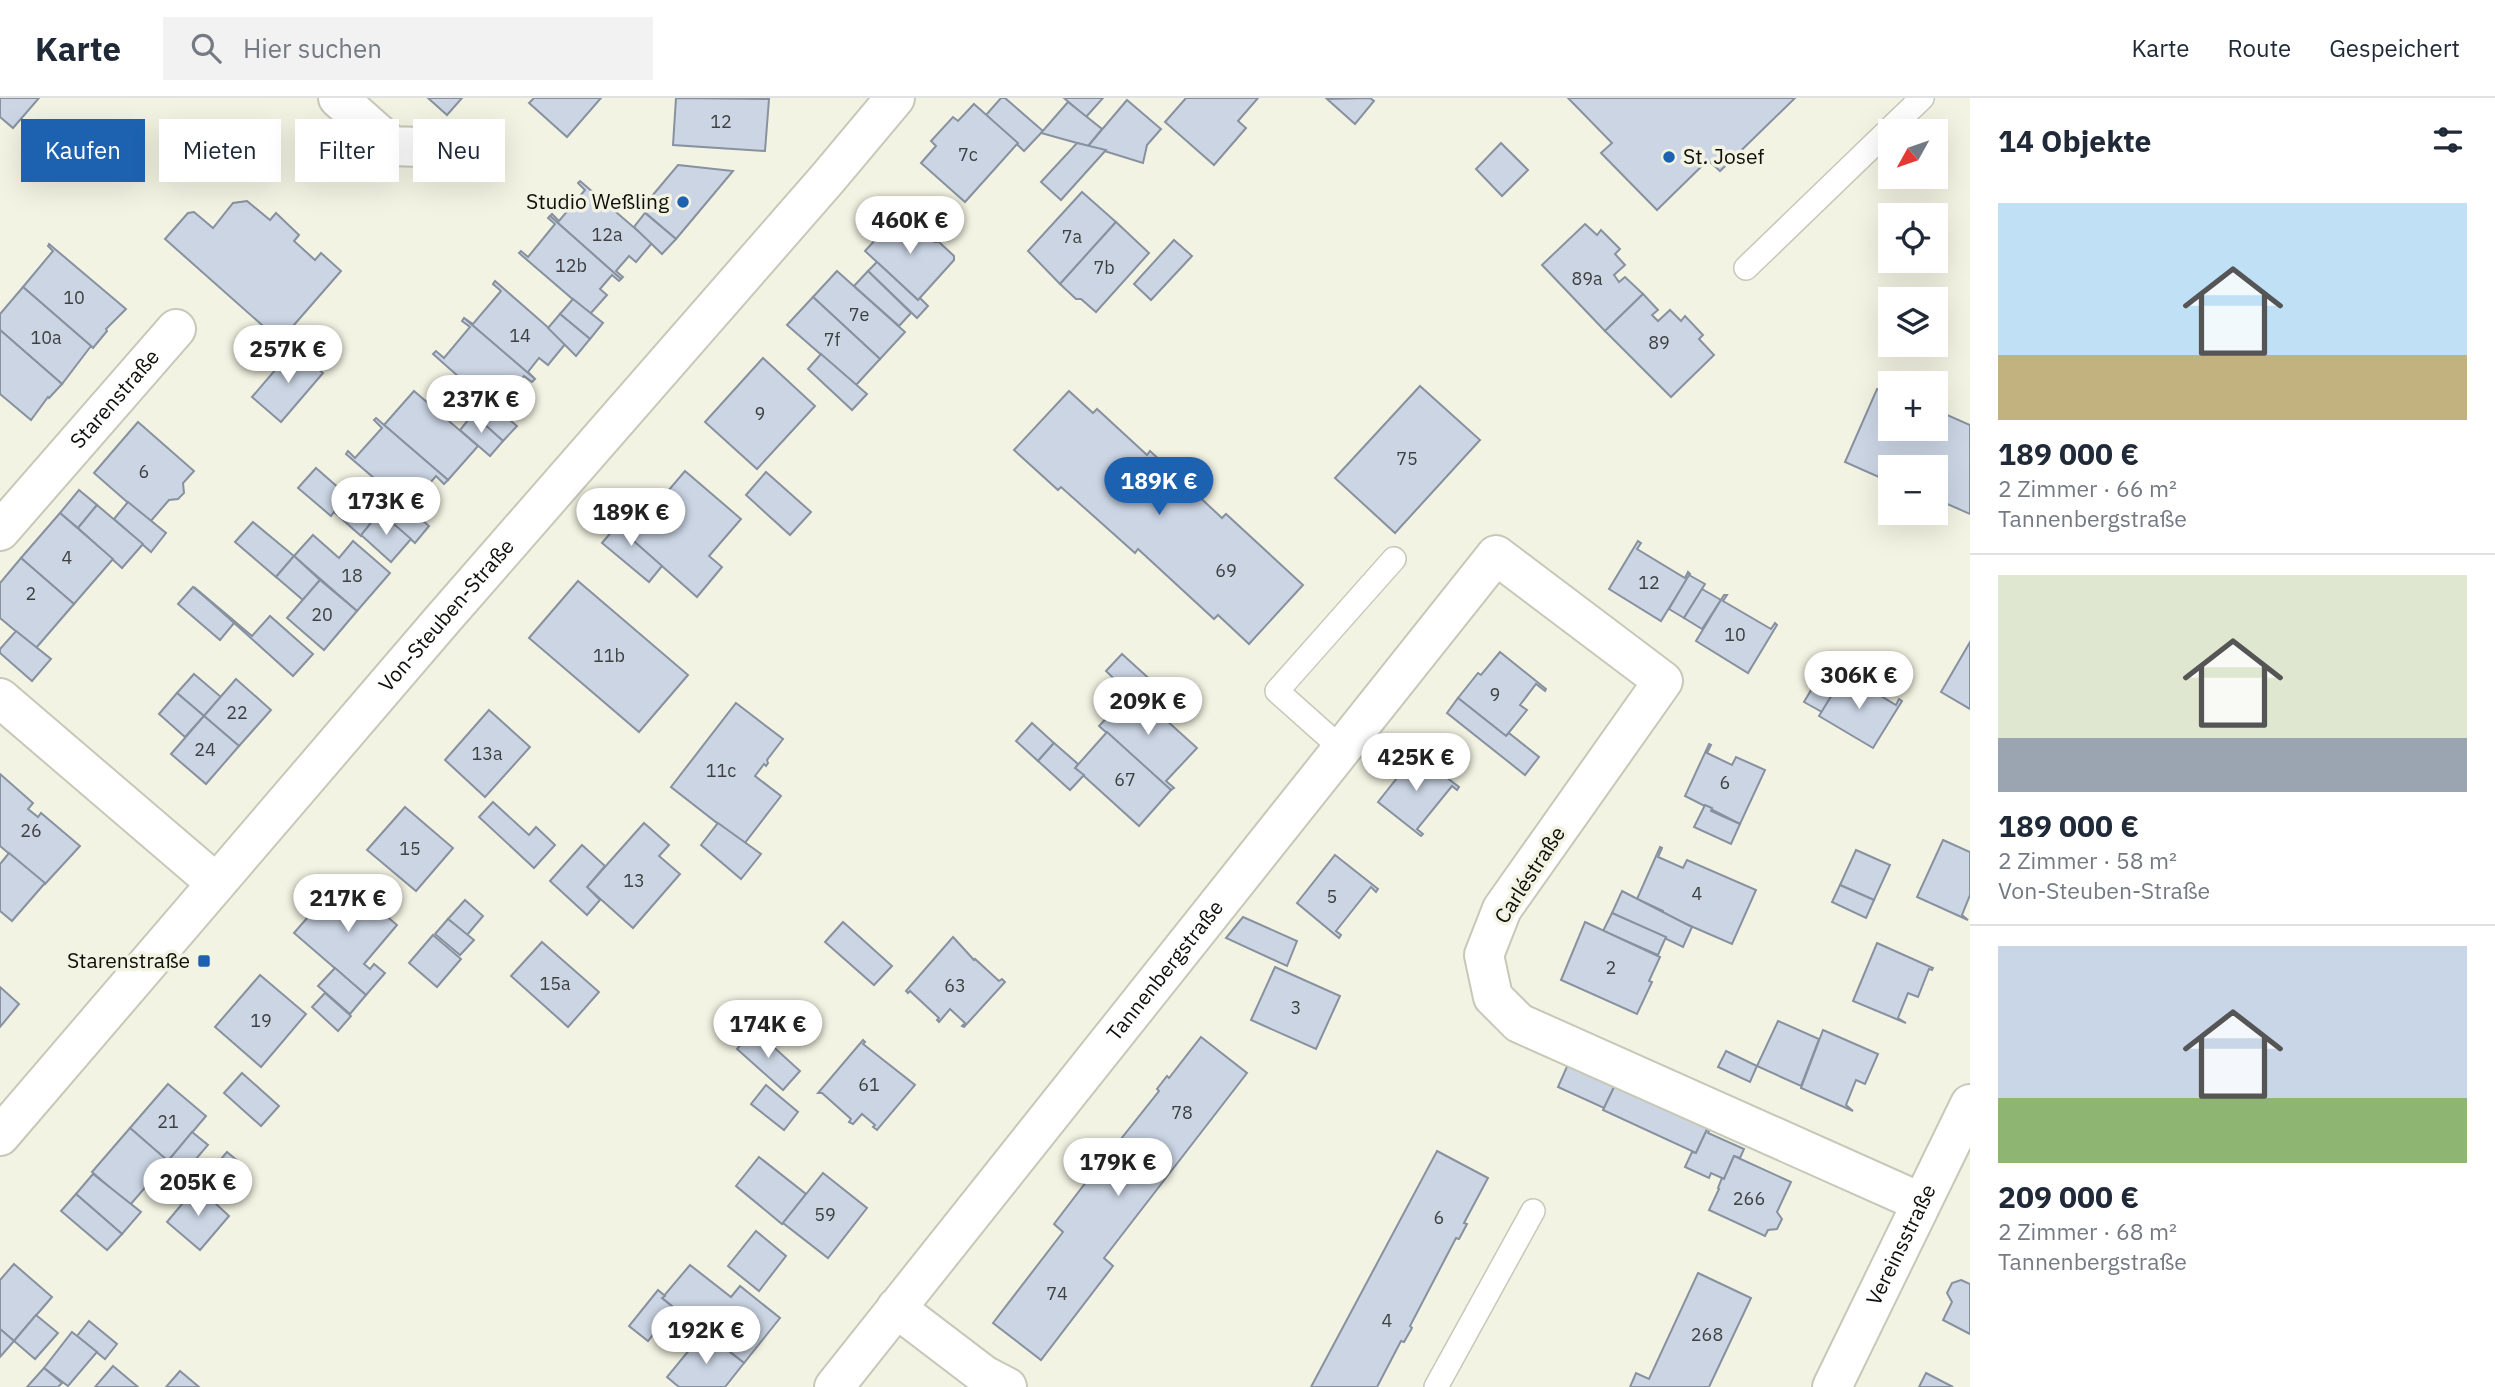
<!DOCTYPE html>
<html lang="de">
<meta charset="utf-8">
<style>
body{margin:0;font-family:"IBM Plex Sans",sans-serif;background:#f2f2f3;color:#1f2937;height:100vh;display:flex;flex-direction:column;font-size:26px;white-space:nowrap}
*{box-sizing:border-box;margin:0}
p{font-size:23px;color:#747a83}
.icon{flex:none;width:38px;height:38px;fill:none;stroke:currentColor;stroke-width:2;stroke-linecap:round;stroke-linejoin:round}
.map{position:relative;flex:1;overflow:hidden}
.drawer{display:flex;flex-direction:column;background:#fff;width:525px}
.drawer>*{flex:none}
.guide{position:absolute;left:21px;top:21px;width:665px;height:63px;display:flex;gap:14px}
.needle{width:46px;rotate:230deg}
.fabs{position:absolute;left:1878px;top:21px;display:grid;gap:14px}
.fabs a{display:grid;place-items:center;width:70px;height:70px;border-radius:0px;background:#fff;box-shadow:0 7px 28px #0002;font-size:35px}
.price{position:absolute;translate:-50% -60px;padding:0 16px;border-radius:24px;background:#fff;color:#222;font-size:23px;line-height:46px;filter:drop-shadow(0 2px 4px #0008)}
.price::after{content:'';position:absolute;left:50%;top:42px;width:21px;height:16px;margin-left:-10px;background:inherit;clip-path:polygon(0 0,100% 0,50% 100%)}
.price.on{background:#1d61b1;color:#fff}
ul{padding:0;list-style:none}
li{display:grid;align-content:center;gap:14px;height:371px;padding:0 28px}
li+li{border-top:2px solid #e0e1e3}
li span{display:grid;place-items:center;height:217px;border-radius:0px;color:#555}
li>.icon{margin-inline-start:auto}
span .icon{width:126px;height:126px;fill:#fffc;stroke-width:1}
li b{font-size:30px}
h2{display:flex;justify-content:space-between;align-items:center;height:84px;padding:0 28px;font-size:30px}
.tag{padding:0 24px;border-radius:0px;background:#fff;box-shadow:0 7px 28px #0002;font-size:24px;line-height:63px}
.tag.on{background:#1d61b1;color:#fff}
header{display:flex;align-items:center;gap:42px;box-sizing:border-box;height:98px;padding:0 35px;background:#fff;border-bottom:2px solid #e0e1e3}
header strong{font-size:33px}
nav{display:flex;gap:38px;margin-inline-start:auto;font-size:24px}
.search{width:490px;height:63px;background:#f2f2f3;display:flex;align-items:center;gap:18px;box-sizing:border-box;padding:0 24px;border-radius:0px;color:#747a83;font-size:26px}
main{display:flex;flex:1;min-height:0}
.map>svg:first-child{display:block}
.building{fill:#cbd5e4;stroke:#87919f;stroke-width:2}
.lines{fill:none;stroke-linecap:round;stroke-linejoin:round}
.service-casing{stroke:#c7c8b7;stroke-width:26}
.minor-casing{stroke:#c7c8b7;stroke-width:42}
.tertiary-casing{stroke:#c7c8b7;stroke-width:42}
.service{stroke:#fff;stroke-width:23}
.minor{stroke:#fff;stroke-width:38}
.tertiary{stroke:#fff;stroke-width:38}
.poi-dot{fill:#1d61b1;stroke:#f2f3e2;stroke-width:2.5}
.labels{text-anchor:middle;stroke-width:7;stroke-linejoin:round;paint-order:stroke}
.number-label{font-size:18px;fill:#3e4140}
.poi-label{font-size:21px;fill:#0f100a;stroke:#f2f3e2;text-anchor:end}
.street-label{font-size:21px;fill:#0f100a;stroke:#f2f3e2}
</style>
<header>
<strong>Karte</strong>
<div class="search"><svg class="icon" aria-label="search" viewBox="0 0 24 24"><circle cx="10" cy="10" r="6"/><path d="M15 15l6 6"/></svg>Hier suchen</div>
<nav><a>Karte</a><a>Route</a><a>Gespeichert</a></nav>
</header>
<main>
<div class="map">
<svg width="1970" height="1289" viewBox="0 0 1970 1289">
<rect width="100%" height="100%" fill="#f2f3e2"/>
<g class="building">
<path d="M0,0H39L13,30L0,19Z"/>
<path d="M428,0H462L447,17Z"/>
<path d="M534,0H601L567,39L529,5Z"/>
<path d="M676,0L769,1L765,53L673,47Z"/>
<path d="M1001,0H1005L1043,33L1024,53L986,17Z"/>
<path d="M1064,0H1103L1086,19Z"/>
<path d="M1186,0H1258L1238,23L1246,30L1214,67L1165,24Z"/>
<path d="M1370,0L1374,3L1355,26L1327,1Z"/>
<path d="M1568,0H1795L1720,73L1708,62L1657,112L1601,55L1612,45Z"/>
<path d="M1127,2L1161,31L1147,47L1143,65L1088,48Z"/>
<path d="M1068,4L1102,31L1088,48L1041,35Z"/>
<path d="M974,6L1018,45L965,104L921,65L936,48L931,43L953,19L958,23Z"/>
<path d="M1077,45L1106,52L1061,102L1041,84Z"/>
<path d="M1501,45L1528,72L1502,98L1476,71Z"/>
<path d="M678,67L733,73L676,141L641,111Z"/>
<path d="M580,83L652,145L636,164L629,158L616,173L623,179L621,181L550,118L552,116L559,123L585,92L578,85Z"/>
<path d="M1082,94L1116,124L1060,186L1028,153Z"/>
<path d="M247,103L270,122L276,115L299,137L294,143L315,162L321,155L341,173L280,243L165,141L188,115L194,114L213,130L233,105Z"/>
<path d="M901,114L934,144H939L954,158V162L918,202L865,153Z"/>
<path d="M645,115L676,141L662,156L634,129Z"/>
<path d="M550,118L621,181L619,183L612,177L600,191L607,197L590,216L519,155L521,153L528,159L555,126L548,120Z"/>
<path d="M1116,124L1149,155L1096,214L1081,201H1076L1060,186Z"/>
<path d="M1585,126L1597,137L1601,132L1620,151L1615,156L1625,167L1614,177L1619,184L1625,179L1643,196L1605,233L1542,167Z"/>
<path d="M1174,142L1192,158L1151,202L1134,186Z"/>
<path d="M49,146L126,211L106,231L107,233L93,250L23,189L53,153L48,148Z"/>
<path d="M877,164L918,202L920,200L928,208L917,220L868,173Z"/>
<path d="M837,173L905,234L880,261L813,199Z"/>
<path d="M868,173L911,215L899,228L854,188Z"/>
<path d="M495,183L566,245L548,267L539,260L528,274L535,281L464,220L473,226L501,193L493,186Z"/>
<path d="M23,189L91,248L62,286L0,232V216Z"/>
<path d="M1643,196L1658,212L1652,217L1658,223L1670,212L1681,223L1685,218L1703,237L1699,241L1714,257L1671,299L1605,233Z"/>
<path d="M813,199L880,261L856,287L787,227Z"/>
<path d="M573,201L603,225L590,241L560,216Z"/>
<path d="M560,216L590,241L576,258L548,230Z"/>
<path d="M464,220L535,281L532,284L524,278L511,293L520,299L503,318L433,256L436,253L444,260L470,229L462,223Z"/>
<path d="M0,232L62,286L49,300L48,299L31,322L0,296Z"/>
<path d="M294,250L323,275L281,324L252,299Z"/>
<path d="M821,256L867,296L852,312L808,271Z"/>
<path d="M763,260L815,308L757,371L705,324Z"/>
<path d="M1420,288L1480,342L1395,435L1335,380Z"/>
<path d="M1877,291L1890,297V331H1936V312L1970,327V416L1936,401V369H1890V384L1845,364Z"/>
<path d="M414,293L478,348L448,382L384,327Z"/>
<path d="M1069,293L1093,315L1097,311L1147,357L1150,353L1222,420L1226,416L1303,487L1249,546L1218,517L1214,521L1138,451L1135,455L1061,389L1058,392L1014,352Z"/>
<path d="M486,302L517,328L503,343L473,316Z"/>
<path d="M473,316L503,343L490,358L460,332Z"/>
<path d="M376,320L448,382L444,386L436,378L423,393L432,400L417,417L346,356L348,353L355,360L382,330L374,322Z"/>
<path d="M138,324L194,373L183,385L184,395L178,401L169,402L150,424L94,375Z"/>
<path d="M316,370L374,421L361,438L334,414L331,418L298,390Z"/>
<path d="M685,373L741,421L709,458L722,469L697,499L629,439Z"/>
<path d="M766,374L811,414L790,437L746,397Z"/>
<path d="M79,392L97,407L78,430L60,415Z"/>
<path d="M395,398L429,428L415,445L380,414Z"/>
<path d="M128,404L166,435L151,454L114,421Z"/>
<path d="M97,407L143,446L122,470L78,430Z"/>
<path d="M630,412L642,423L629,439L662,468L649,484L602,445Z"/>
<path d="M380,414L411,441L391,464L361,437Z"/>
<path d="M60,415L113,461L74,506L21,460Z"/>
<path d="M253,424L294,458L276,479L235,444Z"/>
<path d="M313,437L339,460L353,443L390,475L357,513L294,458Z"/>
<path d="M1638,443L1641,445L1637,451L1685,480L1688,474L1690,476L1661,523L1609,491Z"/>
<path d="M294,458L320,482L303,502L276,479Z"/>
<path d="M21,460L74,506L36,550L0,520V485Z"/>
<path d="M1689,477L1705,486L1684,520L1669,511Z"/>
<path d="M320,482L357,513L324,552L287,520Z"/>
<path d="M578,483L688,577L639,634L529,540Z"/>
<path d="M193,489L235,524L220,542L178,506Z"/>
<path d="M194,489L252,538L270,518L313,556L293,578Z"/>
<path d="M1702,491L1721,502L1702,531L1684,520Z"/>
<path d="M1724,497H1727L1723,503L1771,531L1775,525L1777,527L1748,575L1696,543Z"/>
<path d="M16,533L51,561L32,583L0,555V551Z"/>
<path d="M1970,544V611L1941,594Z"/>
<path d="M1500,554L1546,591L1545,593L1536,586L1520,607L1527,612L1506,638L1458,600L1478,575L1481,577Z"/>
<path d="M1122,556L1154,585L1141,599L1133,592L1129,595L1106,573Z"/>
<path d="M1829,562L1847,573L1822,614L1804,604Z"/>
<path d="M1848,571L1851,573L1848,578L1896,607L1899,601L1902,603L1873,650L1819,618Z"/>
<path d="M194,576L221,599L204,618L177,595Z"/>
<path d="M236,581L271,612L239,648L204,618Z"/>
<path d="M1133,592L1197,650L1166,683L1174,690L1171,692L1099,628Z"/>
<path d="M177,595L204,618L185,639L159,616Z"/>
<path d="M1458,600L1506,638L1509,635L1539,659L1525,677L1447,615Z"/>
<path d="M736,605L783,641L767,662L768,665L766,668L764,666L755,678L781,698L744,746L671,689Z"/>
<path d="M489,612L530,649L485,699L445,662Z"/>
<path d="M204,618L239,648L206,686L171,656Z"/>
<path d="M1032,625L1054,645L1038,663L1016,643Z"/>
<path d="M1107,634L1171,692L1139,728L1075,670Z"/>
<path d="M1054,645L1078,666L1075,670L1084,677L1070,692L1038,663Z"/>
<path d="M1709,646L1711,647L1707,655L1732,667L1736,659L1765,672L1740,726L1685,698Z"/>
<path d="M1416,656L1459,689L1457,692L1452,688L1417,731L1423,736L1421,738L1378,704Z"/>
<path d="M0,676L33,705L28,711L38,719L41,715L80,748L45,786L0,748Z"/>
<path d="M493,704L529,737L536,729L555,747L534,770L479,719Z"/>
<path d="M1705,707L1712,710L1711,713L1740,726L1731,746L1694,729Z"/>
<path d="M405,709L453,750L416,793L367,752Z"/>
<path d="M644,725L669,747L659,758L680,776L633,830L587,789Z"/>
<path d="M718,725L761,756L741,781L701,747Z"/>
<path d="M1943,742L1970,754V797L1962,817L1968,822L1917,799Z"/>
<path d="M582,747L605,768L587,789L600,802L587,817L550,783Z"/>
<path d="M1660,749L1662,750L1658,759L1683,770L1687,762L1756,792L1732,846L1663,816V813L1637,801Z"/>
<path d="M1856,752L1890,767L1874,802L1840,787Z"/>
<path d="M9,755L45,785L12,823L0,813V766Z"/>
<path d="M1335,757L1378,791L1376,794L1371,789L1336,833L1341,837L1339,840L1297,805Z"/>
<path d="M342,780L397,827L364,866L370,871L374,866L385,875L366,897L294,835Z"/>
<path d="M1840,787L1874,802L1866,820L1832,804Z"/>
<path d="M1622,793L1692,829L1683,849L1612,815Z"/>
<path d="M465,802L483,818L467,837L448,821Z"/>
<path d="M1612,815L1666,839L1658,857L1603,833Z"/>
<path d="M1243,819L1297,843L1287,868L1226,840Z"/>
<path d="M448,821L474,842L460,857L435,836Z"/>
<path d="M843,824L892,868L874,887L825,844Z"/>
<path d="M1585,824L1660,859L1649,883L1652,884L1637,916L1561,882Z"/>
<path d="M433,837L461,861L437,889L409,865Z"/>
<path d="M953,839L974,862L975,861L999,883L1002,881L1005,884L964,929L962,928L965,925L950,911L939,924L937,922L939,920L910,893L908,895L906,893Z"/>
<path d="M542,844L599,894L568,929L511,878Z"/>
<path d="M1877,845L1933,870L1932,872L1929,871L1918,899L1908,895L1898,920L1906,925L1853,903Z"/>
<path d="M1275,869L1340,898L1316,951L1251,922Z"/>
<path d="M335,870L366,897L350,916L318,888Z"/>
<path d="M260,877L306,916L261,969L215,929Z"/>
<path d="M0,889L19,906L0,929Z"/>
<path d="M325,895L351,918L338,933L312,909Z"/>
<path d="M1778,923L1819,941L1801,988L1757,968Z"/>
<path d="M754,931L800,973L783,992L737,951Z"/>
<path d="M1823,932L1878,956L1865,986L1856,982L1846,1007L1853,1013L1801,990Z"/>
<path d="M1201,939L1247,975L1104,1160L1113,1168L1041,1262L993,1225L1063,1134L1054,1126L1086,1084L1084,1083L1095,1070L1097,1071L1159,993L1157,991L1167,978L1169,980Z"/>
<path d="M863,942L865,944L863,946L915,987L877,1032L873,1029L875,1027L862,1016L853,1026L849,1024L851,1021L822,995H818Z"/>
<path d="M1726,953L1757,968L1750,984L1718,969Z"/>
<path d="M1569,964L1616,985L1604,1010L1558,989Z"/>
<path d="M242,975L279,1008L261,1028L224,995Z"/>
<path d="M1616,985L1709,1027L1696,1055L1603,1012Z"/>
<path d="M168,986L206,1018L168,1063L130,1030Z"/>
<path d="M766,987L798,1014L784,1032L751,1006Z"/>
<path d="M1709,1027L1711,1028L1708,1035L1744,1051L1740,1060L1734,1058L1724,1081L1711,1075L1709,1080L1685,1069L1692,1054L1696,1055Z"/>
<path d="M130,1030L168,1063L130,1107L92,1074Z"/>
<path d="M192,1034L208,1047L183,1076L168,1063Z"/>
<path d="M1437,1053L1488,1080L1464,1125L1467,1126L1459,1141L1456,1140L1410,1228L1412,1230L1404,1244L1401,1243L1377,1289H1311Z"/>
<path d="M227,1054L245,1069L216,1103L198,1088Z"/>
<path d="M1734,1058L1791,1084L1777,1114L1782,1121L1777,1131L1768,1132L1765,1138L1709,1112L1719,1091L1718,1090L1722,1080L1724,1081Z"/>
<path d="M759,1059L806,1096L782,1126L736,1088Z"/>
<path d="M823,1075L867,1110L828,1160L783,1125Z"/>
<path d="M93,1076L141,1114L122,1136L76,1096Z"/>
<path d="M197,1088L229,1118L200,1152L167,1124Z"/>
<path d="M76,1096L122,1136L107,1152L61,1113Z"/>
<path d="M756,1133L786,1158L759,1193L728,1168Z"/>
<path d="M14,1166L52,1199L14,1243L0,1231V1182Z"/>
<path d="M690,1167L731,1199L740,1188L780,1220L744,1265L662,1200Z"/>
<path d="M1698,1175L1751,1200L1709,1289H1630L1636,1275L1649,1281Z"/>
<path d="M1961,1182L1970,1186V1236L1943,1222L1952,1204L1947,1195L1952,1185Z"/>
<path d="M658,1192L665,1198L662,1200L674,1210L648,1243L629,1228Z"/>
<path d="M36,1217L58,1235L35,1261L14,1243Z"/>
<path d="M89,1223L117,1246L105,1261L77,1238Z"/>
<path d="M0,1231L14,1243L0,1259Z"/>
<path d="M72,1234L97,1254L68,1288L44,1270Z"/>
<path d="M704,1234L744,1265L725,1289H679L667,1279Z"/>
<path d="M113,1268L138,1289H95Z"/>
<path d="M44,1270L62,1285L58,1289H27Z"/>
<path d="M180,1273L199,1289H166Z"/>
<path d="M1926,1275L1953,1289H1919Z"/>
</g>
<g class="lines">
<defs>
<g id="service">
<path d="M1746,170L1922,0"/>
<path d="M1342,651L1277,593L1394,461"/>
<path d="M1436,1289L1533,1113"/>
</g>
<g id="minor">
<path d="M338,0L392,48L472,51"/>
<path id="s1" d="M0,433L176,231"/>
<path d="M0,600L216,785"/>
<path id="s2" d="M0,1038L443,521L828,80L895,0"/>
<path d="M896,1210L984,1277L1007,1289"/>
<path id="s3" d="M834,1289L1496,457L1663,583L1502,811L1484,857L1493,899L1519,925L1920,1104"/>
</g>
<g id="tertiary">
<path id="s4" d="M1832,1289L1970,1006"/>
</g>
</defs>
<use href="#service" class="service-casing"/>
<use href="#minor" class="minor-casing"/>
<use href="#tertiary" class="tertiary-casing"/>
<use href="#service" class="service"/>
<use href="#minor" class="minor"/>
<use href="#tertiary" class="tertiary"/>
</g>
<g class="poi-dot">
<circle cx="1669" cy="59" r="7"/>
<circle cx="683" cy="104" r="7"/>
<rect x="197" y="856" width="14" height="14" rx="3.5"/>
</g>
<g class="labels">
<g class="number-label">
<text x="721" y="30">12</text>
<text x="968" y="63">7c</text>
<text x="607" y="143">12a</text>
<text x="1072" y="145">7a</text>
<text x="571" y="174">12b</text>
<text x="1104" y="176">7b</text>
<text x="1587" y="187">89a</text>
<text x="74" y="206">10</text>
<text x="859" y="223">7e</text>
<text x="520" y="244">14</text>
<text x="46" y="246">10a</text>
<text x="832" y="248">7f</text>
<text x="1659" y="251">89</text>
<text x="760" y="322">9</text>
<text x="1407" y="367">75</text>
<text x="144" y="380">6</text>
<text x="67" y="466">4</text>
<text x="1226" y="479">69</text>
<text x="352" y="484">18</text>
<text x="1649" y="491">12</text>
<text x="31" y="502">2</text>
<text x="322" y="523">20</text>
<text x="1735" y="543">10</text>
<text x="609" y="564">11b</text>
<text x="1495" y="603">9</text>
<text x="237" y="621">22</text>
<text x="205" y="658">24</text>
<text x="487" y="662">13a</text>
<text x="721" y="679">11c</text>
<text x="1125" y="688">67</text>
<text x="1725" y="691">6</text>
<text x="31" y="739">26</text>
<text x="410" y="757">15</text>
<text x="634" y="789">13</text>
<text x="1697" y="802">4</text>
<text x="1332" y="805">5</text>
<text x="1611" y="876">2</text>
<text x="555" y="892">15a</text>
<text x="955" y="894">63</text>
<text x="1296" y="916">3</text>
<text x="261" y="929">19</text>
<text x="869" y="993">61</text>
<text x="1182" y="1021">78</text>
<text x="168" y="1030">21</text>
<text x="1749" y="1107">266</text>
<text x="825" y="1123">59</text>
<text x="1439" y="1126">6</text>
<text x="1057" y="1202">74</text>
<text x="1387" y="1229">4</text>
<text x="1707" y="1243">268</text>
</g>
<g class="poi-label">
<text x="1683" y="66" text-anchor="start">St. Josef</text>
<text x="669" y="111">Studio Weßling</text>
<text x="190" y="870">Starenstraße</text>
</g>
<g class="street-label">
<text dy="7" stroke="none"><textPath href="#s1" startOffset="175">Starenstraße</textPath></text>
<text dy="7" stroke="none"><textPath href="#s2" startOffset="686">Von-Steuben-Straße</textPath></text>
<text transform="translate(1530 777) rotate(-57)" y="7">Carléstraße</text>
<text dy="7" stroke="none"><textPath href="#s3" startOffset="532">Tannenbergstraße</textPath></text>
<text dy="7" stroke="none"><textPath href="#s4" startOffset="158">Vereinsstraße</textPath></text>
</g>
</g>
</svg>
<div class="fabs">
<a><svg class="needle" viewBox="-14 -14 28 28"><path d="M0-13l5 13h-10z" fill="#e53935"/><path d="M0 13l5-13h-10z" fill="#747a83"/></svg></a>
<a><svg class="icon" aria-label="locate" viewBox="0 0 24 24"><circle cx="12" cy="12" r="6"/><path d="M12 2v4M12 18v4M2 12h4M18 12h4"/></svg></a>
<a><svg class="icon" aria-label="layers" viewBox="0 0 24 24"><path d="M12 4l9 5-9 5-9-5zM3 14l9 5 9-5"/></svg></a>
<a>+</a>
<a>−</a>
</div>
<b class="price" style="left:910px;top:158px">460K €</b>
<b class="price" style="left:288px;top:287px">257K €</b>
<b class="price" style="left:481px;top:337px">237K €</b>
<b class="price on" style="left:1159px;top:419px">189K €</b>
<b class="price" style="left:386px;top:439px">173K €</b>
<b class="price" style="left:631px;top:450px">189K €</b>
<b class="price" style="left:1859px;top:613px">306K €</b>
<b class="price" style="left:1148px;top:639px">209K €</b>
<b class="price" style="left:1416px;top:695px">425K €</b>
<b class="price" style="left:348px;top:836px">217K €</b>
<b class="price" style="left:768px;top:962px">174K €</b>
<b class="price" style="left:1118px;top:1100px">179K €</b>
<b class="price" style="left:198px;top:1120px">205K €</b>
<b class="price" style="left:706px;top:1268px">192K €</b>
<div class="guide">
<a class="tag on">Kaufen</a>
<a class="tag">Mieten</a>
<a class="tag">Filter</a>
<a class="tag">Neu</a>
</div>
</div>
<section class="drawer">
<h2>14 Objekte<svg class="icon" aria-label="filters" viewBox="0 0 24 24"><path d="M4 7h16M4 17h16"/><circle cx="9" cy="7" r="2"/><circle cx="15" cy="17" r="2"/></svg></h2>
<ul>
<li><span style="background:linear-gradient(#bfe0f5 70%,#c2b280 0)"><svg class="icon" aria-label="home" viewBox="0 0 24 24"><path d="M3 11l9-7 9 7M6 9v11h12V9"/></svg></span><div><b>189 000 €</b><p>2 Zimmer · 66 m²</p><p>Tannenbergstraße</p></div></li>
<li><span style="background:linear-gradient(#dfe7d0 75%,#9aa5b1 0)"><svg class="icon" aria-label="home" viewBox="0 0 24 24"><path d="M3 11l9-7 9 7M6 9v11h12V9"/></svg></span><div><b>189 000 €</b><p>2 Zimmer · 58 m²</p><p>Von-Steuben-Straße</p></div></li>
<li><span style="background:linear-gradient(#c9d6e8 70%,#8fb573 0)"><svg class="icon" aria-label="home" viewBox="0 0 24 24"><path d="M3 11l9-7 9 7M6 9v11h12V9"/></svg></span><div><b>209 000 €</b><p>2 Zimmer · 68 m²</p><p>Tannenbergstraße</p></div></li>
</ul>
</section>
</main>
